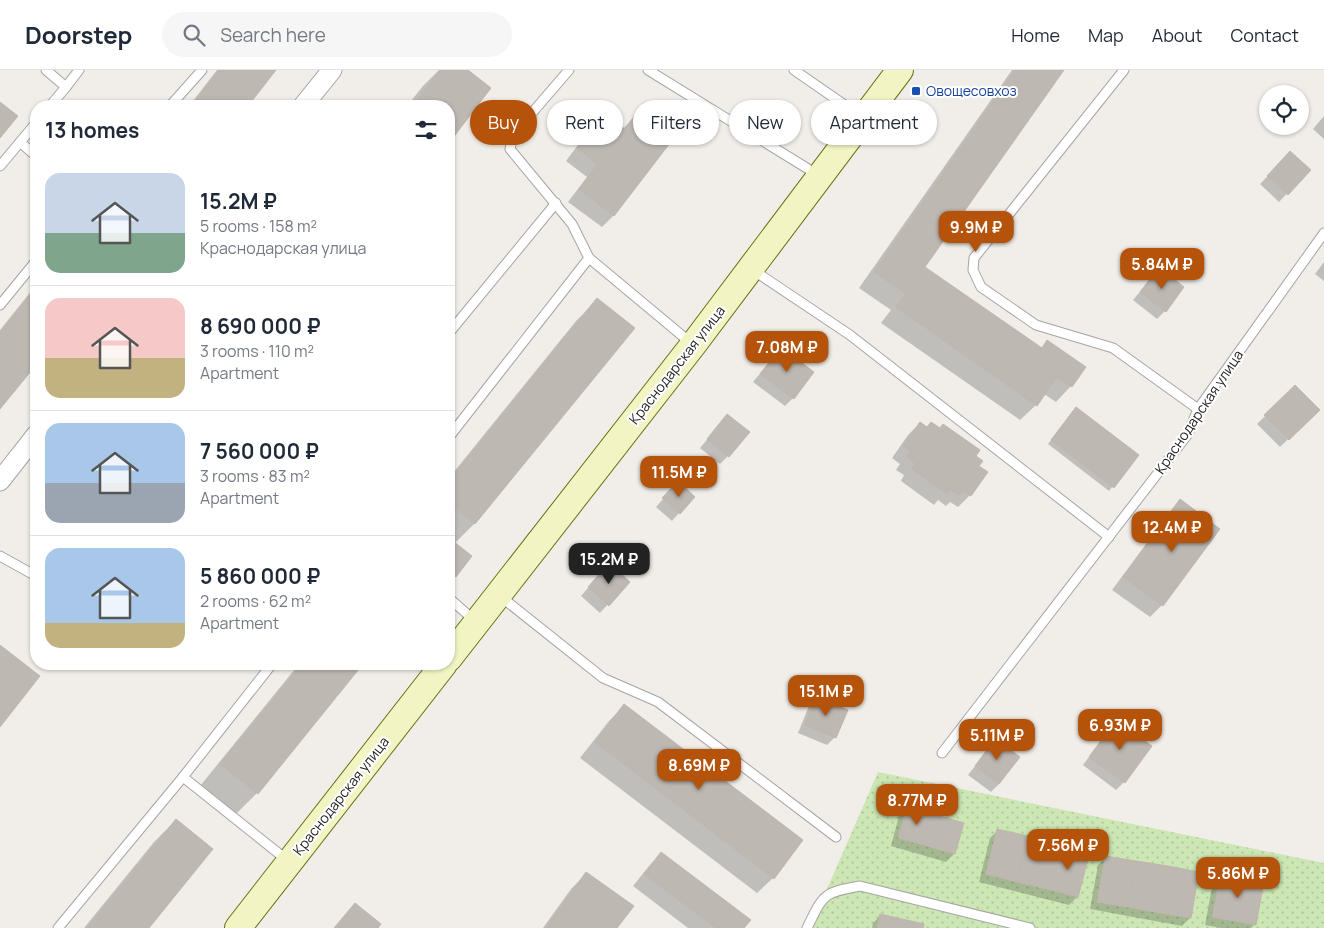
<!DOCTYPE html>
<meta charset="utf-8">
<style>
body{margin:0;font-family:Manrope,sans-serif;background:#f6f6f7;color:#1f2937;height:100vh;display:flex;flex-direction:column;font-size:19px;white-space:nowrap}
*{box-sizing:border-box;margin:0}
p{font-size:16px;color:#747a83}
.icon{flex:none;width:28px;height:28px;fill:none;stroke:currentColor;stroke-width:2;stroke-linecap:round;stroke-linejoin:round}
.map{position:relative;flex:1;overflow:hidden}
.drawer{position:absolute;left:30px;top:30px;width:425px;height:570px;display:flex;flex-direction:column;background:#fff;border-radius:20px;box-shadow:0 1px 4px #0004}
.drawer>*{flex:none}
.banner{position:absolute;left:470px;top:30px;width:475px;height:45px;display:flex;gap:10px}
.controls{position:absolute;left:1259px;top:15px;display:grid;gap:10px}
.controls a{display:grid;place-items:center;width:50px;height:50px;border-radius:50%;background:#fff;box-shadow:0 1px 4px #0004;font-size:25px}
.price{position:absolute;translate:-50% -42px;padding:0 11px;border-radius:10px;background:#b45309;color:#fff;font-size:16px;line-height:32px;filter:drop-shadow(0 1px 2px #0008)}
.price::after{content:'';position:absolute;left:50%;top:30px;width:15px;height:11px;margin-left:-8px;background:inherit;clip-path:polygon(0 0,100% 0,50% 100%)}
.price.selected{background:#222;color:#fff}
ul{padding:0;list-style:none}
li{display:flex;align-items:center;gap:15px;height:125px;padding:0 15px}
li+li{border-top:1px solid #e0e1e3}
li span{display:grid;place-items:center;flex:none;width:140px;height:100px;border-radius:15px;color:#555}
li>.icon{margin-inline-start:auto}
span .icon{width:60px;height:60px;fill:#fffc;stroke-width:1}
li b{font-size:21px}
h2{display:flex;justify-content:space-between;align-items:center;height:60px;padding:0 15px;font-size:21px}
.chip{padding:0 18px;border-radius:22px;background:#fff;box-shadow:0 1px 4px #0004;font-size:18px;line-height:45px}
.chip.selected{background:#b45309;color:#fff}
header{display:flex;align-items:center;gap:30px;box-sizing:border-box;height:70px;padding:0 25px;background:#fff;border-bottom:1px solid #e0e1e3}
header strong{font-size:24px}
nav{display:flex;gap:28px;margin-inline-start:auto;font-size:18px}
.search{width:350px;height:45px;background:#f6f6f7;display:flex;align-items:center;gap:12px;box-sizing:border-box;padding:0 18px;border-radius:28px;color:#747a83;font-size:19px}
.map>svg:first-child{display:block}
.grass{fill:url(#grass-dots)}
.shadow{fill:#0003}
.building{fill:#beb8b2;stroke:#c1b6ac}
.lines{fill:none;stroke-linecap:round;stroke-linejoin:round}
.service-casing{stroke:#a5a5a5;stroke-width:11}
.minor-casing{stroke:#a5a5a5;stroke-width:21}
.secondary-casing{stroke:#67720f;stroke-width:28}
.service{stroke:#fff;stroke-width:9}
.minor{stroke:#fff;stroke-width:19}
.secondary{stroke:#f2f5c3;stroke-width:26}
.transit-dot{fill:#1a4fb4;stroke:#fff;stroke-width:2}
.labels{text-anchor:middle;stroke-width:4;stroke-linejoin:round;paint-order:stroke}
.transit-label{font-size:14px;fill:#164399;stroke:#fff;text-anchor:start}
.street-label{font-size:14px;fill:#212121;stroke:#fff}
</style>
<header>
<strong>Doorstep</strong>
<div class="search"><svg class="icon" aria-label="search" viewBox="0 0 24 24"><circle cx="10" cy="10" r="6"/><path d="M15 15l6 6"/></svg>Search here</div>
<nav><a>Home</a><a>Map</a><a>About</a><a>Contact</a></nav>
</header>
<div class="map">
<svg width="1324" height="858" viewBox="0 0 1324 858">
<defs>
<pattern id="grass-dots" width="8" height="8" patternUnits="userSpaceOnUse" patternTransform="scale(1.25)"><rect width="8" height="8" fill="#cce6b4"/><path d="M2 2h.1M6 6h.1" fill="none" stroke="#afc59a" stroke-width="1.8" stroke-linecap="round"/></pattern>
</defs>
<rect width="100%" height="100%" fill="#f1eee9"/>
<path class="grass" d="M878,702L1324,793V858H810Z"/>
<g class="shadow">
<path d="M217,0H275L246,36H189Z"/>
<path d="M439,0H466L489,18L449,71V36H407L423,16Z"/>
<path d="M1012,0H1062L924,197L1041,279L1048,272L1071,316L1056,332L1044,324L1036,335L1020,350L881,253L891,240L859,218Z"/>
<path d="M644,35L614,145L602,157L568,132L587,107L566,91L592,56L603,44L623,59Z"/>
<path d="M1324,46V69L1313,59Z"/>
<path d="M1282,91L1309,100L1279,132L1260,114Z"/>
<path d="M1324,192V211L1315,204Z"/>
<path d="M1159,199L1165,241L1157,249L1133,230Z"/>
<path d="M36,215V293L0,337V260Z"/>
<path d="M597,230L633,258L474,454L454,474L455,506L449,512V408L576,251Z"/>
<path d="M781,278L793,328L785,336L753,312Z"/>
<path d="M1295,316L1318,340L1280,377L1257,354Z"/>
<path d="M1073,342L1137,385L1109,421L1048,374Z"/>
<path d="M727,346L728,386L720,394L700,378Z"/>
<path d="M920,353L974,387L978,396L986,402L970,425L958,437L950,432L946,436L938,430L934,435L901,411L904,405L896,400L900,394L892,388L908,365Z"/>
<path d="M670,421L679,443L672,451L656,437Z"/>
<path d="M1180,431L1162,535L1150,547L1112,520L1169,443Z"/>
<path d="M601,503L628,512L600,543L581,526Z"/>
<path d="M299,594H362L257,723L235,745L200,716Z"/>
<path d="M817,628L835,667L827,675L798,663L809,636Z"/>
<path d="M624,636L773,808L757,823L580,688L609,651Z"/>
<path d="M1117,652L1124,712L1116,720L1083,695L1109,660Z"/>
<path d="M995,671L999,714L991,722L968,705Z"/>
<path d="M907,738L954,784L946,792L891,776L899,746Z"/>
<path d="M176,750L148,858H84L154,772Z"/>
<path d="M998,760L1077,827L1069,835L979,812L990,768Z"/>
<path d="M661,784L743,858H688L633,816L649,796Z"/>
<path d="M1106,787L1190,848L1182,856L1090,839L1098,795Z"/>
<path d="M587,803L616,858H543L571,819Z"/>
<path d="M1221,804L1263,812L1254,855L1251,858H1221L1205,855L1213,812Z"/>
<path d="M881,845L922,858H872L873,853Z"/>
</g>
<g class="building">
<path d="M219,0H276L248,36H191Z"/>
<path d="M440,0H468L491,18L449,73V36H412Z"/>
<path d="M1015,0H1064L925,197L1042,278L1047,270L1086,297L1072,317L1057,307L1037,336L896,237L906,224L874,202Z"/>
<path d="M0,32L18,46L0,68Z"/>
<path d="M644,33L680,60L614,146L579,119L598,94L577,78L603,43L625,59Z"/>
<path d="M1290,81L1311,100L1288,125L1267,106Z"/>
<path d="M1159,197L1184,217L1166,242L1140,222Z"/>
<path d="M36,218V295L0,339V263Z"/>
<path d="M597,228L635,258L475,454L449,433V411Z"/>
<path d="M781,277L814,302L794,329L760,304Z"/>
<path d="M1295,315L1320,340L1289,370L1264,345Z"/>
<path d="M1076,337L1139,385L1114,418L1051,370Z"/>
<path d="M727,344L750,362L729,387L707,369Z"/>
<path d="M920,352L927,357L931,352L940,358L943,354L980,380L976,386L983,391L979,396L988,402L971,426L962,420L959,425L950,419L947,424L912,399L915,393L907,387L911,381L903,376Z"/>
<path d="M678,411L695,427L680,444L662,428Z"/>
<path d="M1180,429L1220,459L1163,536L1123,507Z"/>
<path d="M449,468L472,486L456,507L449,501Z"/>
<path d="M609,493L630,512L609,536L588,517Z"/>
<path d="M0,575L40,606L0,657Z"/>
<path d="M302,594H363L258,724L220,694Z"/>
<path d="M816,627L848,640L836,668L805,655Z"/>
<path d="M624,634L803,770L774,809L595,672Z"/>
<path d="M1116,650L1152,676L1125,713L1089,687Z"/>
<path d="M995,669L1020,687L999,714L975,696Z"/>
<path d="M907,736L936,745L927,776L898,768Z"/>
<path d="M936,745L964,753L955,784L927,776Z"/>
<path d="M176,749L213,779L149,858H87Z"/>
<path d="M997,759L1028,766L1017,812L986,804Z"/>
<path d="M1028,766L1059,774L1047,819L1017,812Z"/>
<path d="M1059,774L1090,782L1078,827L1047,819Z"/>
<path d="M661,782L751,850L744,858H716L644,804Z"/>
<path d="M1105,786L1136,791L1128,837L1097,832Z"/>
<path d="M1136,791L1168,796L1160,843L1128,837Z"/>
<path d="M1168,796L1199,802L1191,848L1160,843Z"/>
<path d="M586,802L634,836L617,858H546Z"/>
<path d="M1221,803L1264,811L1256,855L1212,847Z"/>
<path d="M355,833L381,854L378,858H334Z"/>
<path d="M880,844L924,854L923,858H877Z"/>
</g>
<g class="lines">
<defs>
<g id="service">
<path d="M46,0L66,17L79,0"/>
<path d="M569,0L513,65L510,79L572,154L589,188"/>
<path d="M648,0L818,105"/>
<path d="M794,0L862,47"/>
<path d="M1124,0L974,188L973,200L981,217L1036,255L1113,278L1198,339"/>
<path d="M50,36L66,17"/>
<path d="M170,36L202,0"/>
<path d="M20,72L36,86"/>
<path d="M0,96L36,53"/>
<path d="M753,200L850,265L1109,467"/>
<path d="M0,235L36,191"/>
<path d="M449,263L556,133"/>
<path d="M449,367L589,188L691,273"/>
<path d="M0,486L36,506"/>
<path d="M500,526L603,608L658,632L836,767"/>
<path d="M449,528L475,551"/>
<path d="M942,683L1188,364L1198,339L1324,163"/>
<path d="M183,707L272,594"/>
<path d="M58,858L183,707L287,790"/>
<path d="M807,858C824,824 822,823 860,816L1030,858"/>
</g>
<g id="minor">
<path d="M303,36L332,0"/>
<path d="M0,411L36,365"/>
</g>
<g id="secondary">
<path d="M449,588L693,275L900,0"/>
<path d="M238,858L444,594"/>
</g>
</defs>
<use href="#service" class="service-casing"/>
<use href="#minor" class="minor-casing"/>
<use href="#secondary" class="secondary-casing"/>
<use href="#service" class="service"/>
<use href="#minor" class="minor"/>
<use href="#secondary" class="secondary"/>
</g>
<rect class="transit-dot" x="911" y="16" width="10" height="10" rx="2.5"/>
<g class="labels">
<g class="transit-label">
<text x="926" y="26">Овощесовхоз</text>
</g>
<g class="street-label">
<text transform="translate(677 295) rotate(-52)" y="5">Краснодарская улица</text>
<text transform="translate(1199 342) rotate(-56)" y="5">Краснодарская улица</text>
<text transform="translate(341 726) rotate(-52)" y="5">Краснодарская улица</text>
</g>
</g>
</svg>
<div class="controls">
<a><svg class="icon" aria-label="locate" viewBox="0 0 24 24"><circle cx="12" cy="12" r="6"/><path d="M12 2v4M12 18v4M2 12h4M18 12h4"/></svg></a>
</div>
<b class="price" style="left:976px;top:183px">9.9M ₽</b>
<b class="price" style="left:1162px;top:220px">5.84M ₽</b>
<b class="price" style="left:787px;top:303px">7.08M ₽</b>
<b class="price" style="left:679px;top:428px">11.5M ₽</b>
<b class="price" style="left:1172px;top:483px">12.4M ₽</b>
<b class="price selected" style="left:609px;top:515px">15.2M ₽</b>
<b class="price" style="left:826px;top:647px">15.1M ₽</b>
<b class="price" style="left:1120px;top:681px">6.93M ₽</b>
<b class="price" style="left:997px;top:691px">5.11M ₽</b>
<b class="price" style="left:699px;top:721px">8.69M ₽</b>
<b class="price" style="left:917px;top:756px">8.77M ₽</b>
<b class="price" style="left:1068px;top:801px">7.56M ₽</b>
<b class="price" style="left:1238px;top:829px">5.86M ₽</b>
<div class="banner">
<a class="chip selected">Buy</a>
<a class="chip">Rent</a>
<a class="chip">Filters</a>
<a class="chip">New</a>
<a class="chip">Apartment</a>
</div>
<section class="drawer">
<h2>13 homes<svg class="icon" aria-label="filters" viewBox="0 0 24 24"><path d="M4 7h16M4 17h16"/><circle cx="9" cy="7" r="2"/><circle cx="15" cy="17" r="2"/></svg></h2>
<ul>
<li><span style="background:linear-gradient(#c9d6e8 60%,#7fa58c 0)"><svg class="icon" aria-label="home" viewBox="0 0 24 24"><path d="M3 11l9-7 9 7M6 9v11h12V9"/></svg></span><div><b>15.2M ₽</b><p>5 rooms · 158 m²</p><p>Краснодарская улица</p></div></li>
<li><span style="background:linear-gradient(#f6c9c9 60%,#c2b280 0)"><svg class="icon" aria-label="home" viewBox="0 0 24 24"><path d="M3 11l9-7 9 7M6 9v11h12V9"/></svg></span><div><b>8 690 000 ₽</b><p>3 rooms · 110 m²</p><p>Apartment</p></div></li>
<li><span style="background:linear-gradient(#a9c7e8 60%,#9aa5b1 0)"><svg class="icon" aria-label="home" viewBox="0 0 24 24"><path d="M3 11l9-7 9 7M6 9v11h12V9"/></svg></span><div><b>7 560 000 ₽</b><p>3 rooms · 83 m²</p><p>Apartment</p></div></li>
<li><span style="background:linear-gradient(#a9c7e8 75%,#c2b280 0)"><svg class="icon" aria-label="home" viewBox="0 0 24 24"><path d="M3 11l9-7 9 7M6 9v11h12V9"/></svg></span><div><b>5 860 000 ₽</b><p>2 rooms · 62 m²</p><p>Apartment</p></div></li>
</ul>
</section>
</div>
